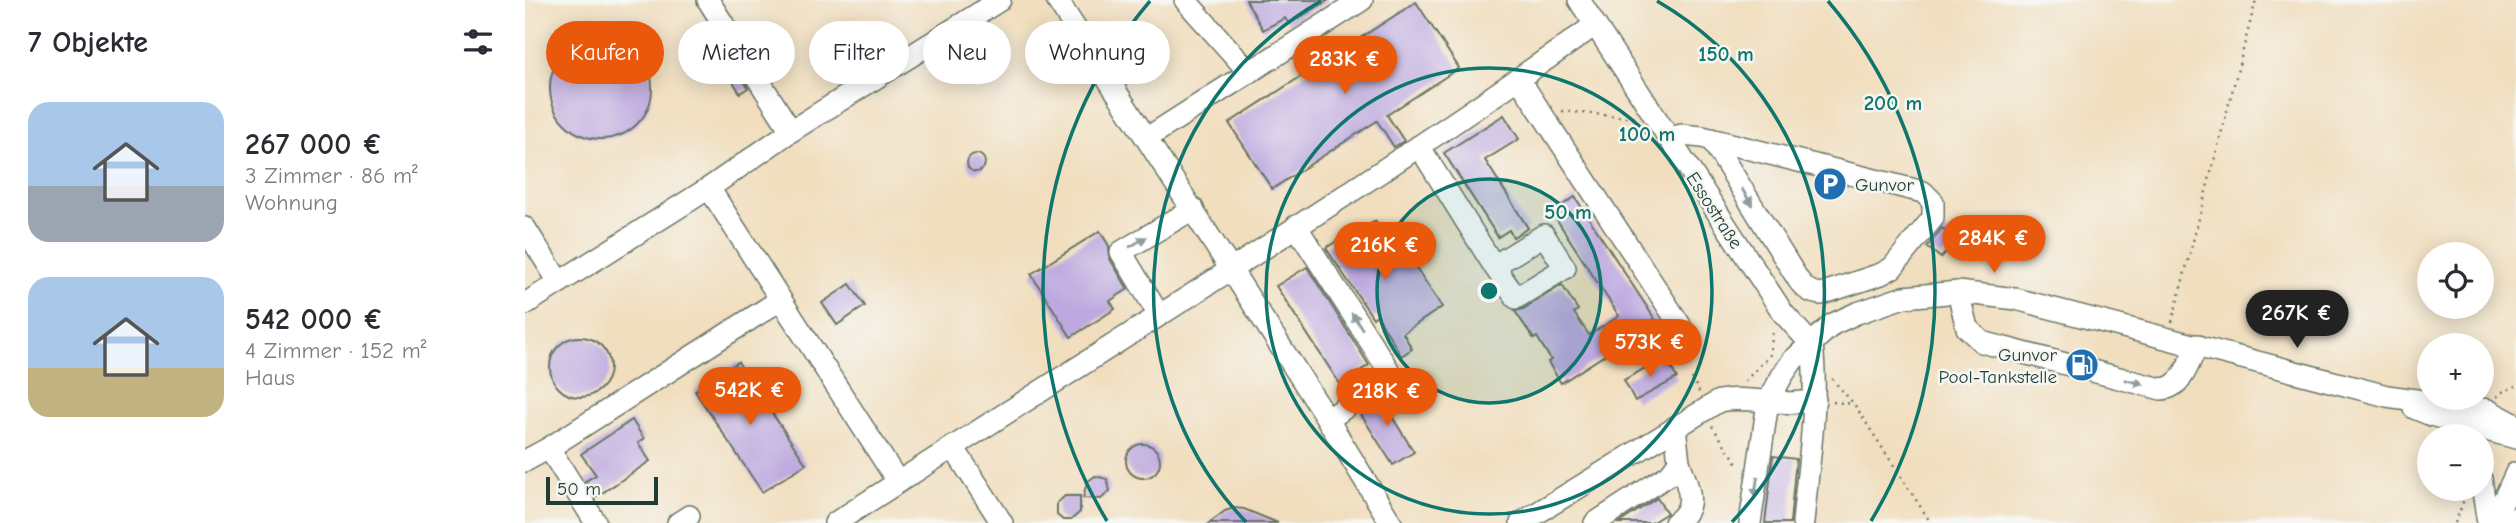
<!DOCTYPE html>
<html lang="de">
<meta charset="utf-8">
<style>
body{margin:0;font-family:"Comic Neue",sans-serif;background:#f2f2f3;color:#2b2b33;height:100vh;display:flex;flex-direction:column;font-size:26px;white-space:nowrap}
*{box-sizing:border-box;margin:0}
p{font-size:23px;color:#7c7c81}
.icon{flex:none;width:38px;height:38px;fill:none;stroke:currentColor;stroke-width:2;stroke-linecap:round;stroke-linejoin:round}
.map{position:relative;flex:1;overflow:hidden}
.drawer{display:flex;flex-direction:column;background:#fff;width:525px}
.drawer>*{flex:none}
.hud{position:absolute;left:21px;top:21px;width:665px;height:63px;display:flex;gap:14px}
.buttons{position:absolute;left:1892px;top:242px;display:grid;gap:14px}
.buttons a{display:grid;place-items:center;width:77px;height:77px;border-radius:50%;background:#fff;box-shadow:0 4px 18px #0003;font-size:35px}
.scale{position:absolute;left:21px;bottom:18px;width:112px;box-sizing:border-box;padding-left:7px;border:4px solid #1f3d34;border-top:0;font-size:19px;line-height:24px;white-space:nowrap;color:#1f3d34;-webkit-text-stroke:5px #f6f6f2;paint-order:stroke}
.price{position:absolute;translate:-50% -60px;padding:0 16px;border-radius:24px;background:#ea580c;color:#fff;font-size:23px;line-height:46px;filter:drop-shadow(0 2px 4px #0008)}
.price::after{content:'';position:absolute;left:50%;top:42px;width:21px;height:16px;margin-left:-10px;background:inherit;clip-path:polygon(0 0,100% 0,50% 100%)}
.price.selected{background:#222;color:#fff}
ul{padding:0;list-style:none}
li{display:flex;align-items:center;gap:21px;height:175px;padding:0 28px}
li span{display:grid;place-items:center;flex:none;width:196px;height:140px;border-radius:21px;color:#555}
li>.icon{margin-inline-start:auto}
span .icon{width:84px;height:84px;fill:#fffc;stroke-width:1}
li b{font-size:30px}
h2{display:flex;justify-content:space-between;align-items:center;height:84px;padding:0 28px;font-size:30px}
.tag{padding:0 24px;border-radius:32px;background:#fff;box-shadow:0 4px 18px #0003;font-size:24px;line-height:63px}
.tag.selected{background:#ea580c;color:#fff}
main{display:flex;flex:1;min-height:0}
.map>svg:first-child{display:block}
.building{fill:#bda9df}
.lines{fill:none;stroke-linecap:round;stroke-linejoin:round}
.minor-casing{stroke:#687564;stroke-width:24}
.path{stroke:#687564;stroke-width:2.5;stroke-dasharray:2 5;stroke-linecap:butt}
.minor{stroke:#fff;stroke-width:21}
.oneway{fill:#8f9e9a}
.ring{fill:none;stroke:#0f766e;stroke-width:3.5}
.labels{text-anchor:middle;stroke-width:5;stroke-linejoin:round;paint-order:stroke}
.poi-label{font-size:19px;fill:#1f3d34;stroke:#f6f6f2;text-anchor:start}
.street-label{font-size:19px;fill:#1f3d34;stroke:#f6f6f2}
.centre{fill:#0f766e;stroke:#f6f6f2;stroke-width:3.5}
.ring-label{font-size:21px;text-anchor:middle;font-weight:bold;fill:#0f766e;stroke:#f6f6f2;stroke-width:5;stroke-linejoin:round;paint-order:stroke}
</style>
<main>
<section class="drawer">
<h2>7 Objekte<svg class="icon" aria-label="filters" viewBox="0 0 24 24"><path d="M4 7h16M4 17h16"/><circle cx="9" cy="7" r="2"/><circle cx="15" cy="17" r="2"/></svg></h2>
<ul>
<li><span style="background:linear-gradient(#a9c7e8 60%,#9aa5b1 0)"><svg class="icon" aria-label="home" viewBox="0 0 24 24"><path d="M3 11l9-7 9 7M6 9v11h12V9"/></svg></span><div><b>267 000 €</b><p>3 Zimmer · 86 m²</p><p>Wohnung</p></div></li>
<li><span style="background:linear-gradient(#a9c7e8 65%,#c2b280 0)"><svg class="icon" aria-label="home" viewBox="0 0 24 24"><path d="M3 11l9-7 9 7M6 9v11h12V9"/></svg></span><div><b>542 000 €</b><p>4 Zimmer · 152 m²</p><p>Haus</p></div></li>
</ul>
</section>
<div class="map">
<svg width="1991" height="523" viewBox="0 0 1991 523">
<rect width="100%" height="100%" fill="#f6f6f2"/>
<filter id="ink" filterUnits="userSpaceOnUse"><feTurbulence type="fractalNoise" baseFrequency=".0143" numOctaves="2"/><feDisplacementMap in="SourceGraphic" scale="14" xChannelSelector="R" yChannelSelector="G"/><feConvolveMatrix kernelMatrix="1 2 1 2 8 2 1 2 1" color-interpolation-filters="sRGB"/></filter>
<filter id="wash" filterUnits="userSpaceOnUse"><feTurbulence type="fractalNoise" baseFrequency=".00686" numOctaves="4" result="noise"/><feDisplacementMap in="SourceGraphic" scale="28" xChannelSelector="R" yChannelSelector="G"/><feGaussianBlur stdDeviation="1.57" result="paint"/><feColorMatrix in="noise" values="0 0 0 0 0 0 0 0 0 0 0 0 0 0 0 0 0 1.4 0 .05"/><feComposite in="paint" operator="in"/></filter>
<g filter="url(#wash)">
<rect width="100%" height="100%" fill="#f1debe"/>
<g id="blocks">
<g class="building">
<path d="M721,0H804L764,24L760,18L738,30Z"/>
<path d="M891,2L934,68L862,115L879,141L869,147L852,121L747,189L704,123Z"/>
<circle cx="76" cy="88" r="51"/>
<path d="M209,65L223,88L215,93L201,70Z"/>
<path d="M979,115L994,139L960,160L1003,228L988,237L984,230L973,237L919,153Z"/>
<circle cx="451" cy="163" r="9"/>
<path d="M1050,197L1133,324L1110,339L1108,337L1036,383L1023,362L1026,360L1012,337L1009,339L990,311L998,309L1037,285L1053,310L1049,313L1064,335L1094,316L1027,212Z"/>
<path d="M850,221L877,262L884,257L917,307L878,333L887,349L876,356L852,315L848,318L801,248L834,226L837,230Z"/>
<path d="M1417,228L1431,238L1416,258L1402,247Z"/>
<path d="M575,231L584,246L585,259L603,289L585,301L590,309L546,337L506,274Z"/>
<path d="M782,267L844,365L815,384L751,286Z"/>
<path d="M325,284L340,306L312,325L297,303Z"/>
<circle cx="55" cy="367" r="30"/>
<path d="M1140,357L1152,378L1110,401L1099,380Z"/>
<path d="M213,362L281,464L237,492L170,391Z"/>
<path d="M875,383L880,390L859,404L889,452L868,465L835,413Z"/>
<path d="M107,420L119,439L113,443L125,461L71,497L60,481L71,475L56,454Z"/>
<circle cx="618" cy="461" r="17"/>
<path d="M1248,456L1271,459L1265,523H1240Z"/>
<path d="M570,476L582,479L585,491L576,499L558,498L562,482Z"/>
<path d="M540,496H555V512L546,520H538L532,515V503Z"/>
<path d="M1132,498L1142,513L1126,523H1094Z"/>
<path d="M709,508L719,509L753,523H684L700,511Z"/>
</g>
</g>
</g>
<g filter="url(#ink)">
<use href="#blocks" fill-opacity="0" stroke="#687564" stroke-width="2"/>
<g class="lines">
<defs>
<g id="minor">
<path d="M183,0L266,131"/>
<path d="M532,0L803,420L866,523"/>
<path d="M660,0L724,72"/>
<path d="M1054,0L1258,313L1287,345"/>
<path d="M994,79L1155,325"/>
<path d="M622,138L837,0"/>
<path d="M1143,138L1157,135L1177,137L1398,192L1408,202V218L1367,268L1356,274L1296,294C1286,293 1281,290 1274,281L1186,139"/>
<path d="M894,146L969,266L991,298L1040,268L1019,235L969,266"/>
<path d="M184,188L373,482"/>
<path d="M771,226L866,374L803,420"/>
<path d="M0,228L34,282"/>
<path d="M1433,292L1442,328L1457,342L1636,389C1658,388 1664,362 1672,345"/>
<path d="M0,304L184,188L266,131L475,0"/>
<path d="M634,315L596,252L668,209"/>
<path d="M1889,408L1906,415L1991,438"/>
<path d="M428,447L477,523"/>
<path d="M0,461L24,448"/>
<path d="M1956,479L1963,523"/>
<path d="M71,523L24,448L255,300"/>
<path d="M153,523L164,516"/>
<path d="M310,523C564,358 823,201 1070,25"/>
<path d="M996,523L1194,401C1225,395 1258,408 1290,400"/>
<path d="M1070,523L1145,474L1154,462L1150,427"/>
<path d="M1150,523C1175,506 1162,485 1154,462"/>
<path d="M1225,523L1243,402L1257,376L1268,360L1308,324L1332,313L1379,297L1433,292L1491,299L1862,396L1963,410L1991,425"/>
<path d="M1278,523C1283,464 1294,404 1287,345"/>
<path d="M1968,523L1991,473"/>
<path d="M1989,523L1991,518"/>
</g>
</defs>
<use href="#minor" class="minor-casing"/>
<g class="path">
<path d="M1037,111L1111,118"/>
<path d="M1647,322L1731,0"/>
<path d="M1167,378L1175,394"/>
<path d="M1307,379L1329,404L1406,523"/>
<path d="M1220,381L1245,355L1248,329"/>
<path d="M1972,397L1975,393L1991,386"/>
<path d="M1308,402L1329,404"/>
<path d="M1187,426L1213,464"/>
<path d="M1930,523L1940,497"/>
</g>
<use href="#minor" class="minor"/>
</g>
<defs><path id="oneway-solid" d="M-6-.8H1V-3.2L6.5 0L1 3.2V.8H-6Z" transform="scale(1.75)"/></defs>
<g class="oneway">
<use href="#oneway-solid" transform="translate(1222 197) rotate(58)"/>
<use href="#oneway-solid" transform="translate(613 242) rotate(-31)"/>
<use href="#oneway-solid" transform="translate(832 321) rotate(-123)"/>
<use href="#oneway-solid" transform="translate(1609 382) rotate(14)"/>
<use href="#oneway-solid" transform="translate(1231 487) rotate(99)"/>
</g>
</g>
<circle cx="964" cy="291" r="112" fill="#0f766e" fill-opacity=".12"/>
<g class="ring">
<circle cx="964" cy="291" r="112"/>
<circle cx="964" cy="291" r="223"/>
<path d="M721 522A335 335 0 0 1 796 1M1132 1A335 335 0 0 1 1207 522"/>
<path d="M582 521A446 446 0 0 1 625 1M1303 1A446 446 0 0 1 1346 521"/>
</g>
<defs>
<symbol id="parking-disc" viewBox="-11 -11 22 22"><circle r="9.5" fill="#1f6fb2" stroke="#f6f6f2"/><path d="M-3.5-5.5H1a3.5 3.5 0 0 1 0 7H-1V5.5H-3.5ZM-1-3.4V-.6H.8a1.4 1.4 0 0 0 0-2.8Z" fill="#fff"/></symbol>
<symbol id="fuel-disc" viewBox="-11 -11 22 22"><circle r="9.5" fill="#1f6fb2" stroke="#f6f6f2"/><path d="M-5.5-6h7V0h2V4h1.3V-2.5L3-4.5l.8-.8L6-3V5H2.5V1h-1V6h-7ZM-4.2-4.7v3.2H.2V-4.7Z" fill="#fff"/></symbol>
</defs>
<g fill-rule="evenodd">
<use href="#parking-disc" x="1286" y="165" width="38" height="38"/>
<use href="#fuel-disc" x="1538" y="346" width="38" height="38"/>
</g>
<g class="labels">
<g class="poi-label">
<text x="1330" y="191">Gunvor</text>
<text x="1532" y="361" text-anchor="end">Gunvor<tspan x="1532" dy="22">Pool-Tankstelle</tspan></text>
</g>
<g class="street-label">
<text transform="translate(1190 210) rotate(57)" y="7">Essostraße</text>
</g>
</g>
<circle cx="964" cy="291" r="10" class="centre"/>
<g class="ring-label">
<text x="1201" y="61">150 m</text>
<text x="1368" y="110">200 m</text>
<text x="1122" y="141">100 m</text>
<text x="1043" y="219">50 m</text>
</g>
</svg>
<div class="buttons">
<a><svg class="icon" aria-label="locate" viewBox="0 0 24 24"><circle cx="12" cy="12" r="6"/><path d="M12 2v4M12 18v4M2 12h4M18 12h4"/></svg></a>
<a>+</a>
<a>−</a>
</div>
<div class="scale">50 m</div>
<b class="price" style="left:820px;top:96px">283K €</b>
<b class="price" style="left:1469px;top:275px">284K €</b>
<b class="price" style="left:860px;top:282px">216K €</b>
<b class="price selected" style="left:1772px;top:350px">267K €</b>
<b class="price" style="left:1125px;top:379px">573K €</b>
<b class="price" style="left:225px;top:427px">542K €</b>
<b class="price" style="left:862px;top:428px">218K €</b>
<div class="hud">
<a class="tag selected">Kaufen</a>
<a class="tag">Mieten</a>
<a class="tag">Filter</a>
<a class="tag">Neu</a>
<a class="tag">Wohnung</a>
</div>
</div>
</main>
